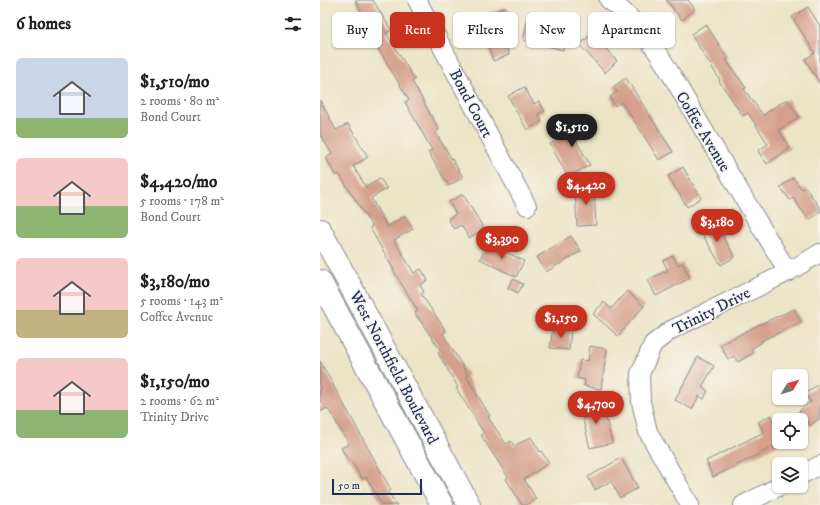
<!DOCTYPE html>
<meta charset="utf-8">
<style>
body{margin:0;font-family:"IM FELL DW Pica",serif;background:#f2f2f2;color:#202124;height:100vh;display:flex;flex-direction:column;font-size:15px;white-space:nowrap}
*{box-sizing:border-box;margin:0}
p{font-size:13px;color:#757577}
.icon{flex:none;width:22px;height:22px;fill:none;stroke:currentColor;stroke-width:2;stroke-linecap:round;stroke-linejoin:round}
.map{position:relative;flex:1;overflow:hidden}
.panel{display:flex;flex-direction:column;background:#fff;width:320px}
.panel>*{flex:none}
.top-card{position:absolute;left:12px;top:12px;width:380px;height:36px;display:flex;gap:8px}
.needle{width:26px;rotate:52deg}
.fabs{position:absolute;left:452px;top:369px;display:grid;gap:8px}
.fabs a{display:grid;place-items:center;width:36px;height:36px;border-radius:6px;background:#fff;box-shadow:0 1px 3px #0004;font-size:20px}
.scale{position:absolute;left:12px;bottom:10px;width:90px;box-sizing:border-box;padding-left:4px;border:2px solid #1b2f5e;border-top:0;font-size:11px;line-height:14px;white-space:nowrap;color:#1b2f5e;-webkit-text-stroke:3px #f7f3e8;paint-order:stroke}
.price{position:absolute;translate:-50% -34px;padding:0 9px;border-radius:14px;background:#c8321e;color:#fff;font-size:13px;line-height:26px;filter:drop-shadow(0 1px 2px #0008)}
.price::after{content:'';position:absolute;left:50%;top:24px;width:12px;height:9px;margin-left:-6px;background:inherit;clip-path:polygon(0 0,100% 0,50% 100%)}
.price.active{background:#222;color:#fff}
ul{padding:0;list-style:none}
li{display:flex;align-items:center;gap:12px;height:100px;padding:0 16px}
li span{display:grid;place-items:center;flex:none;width:112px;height:80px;border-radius:6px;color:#555}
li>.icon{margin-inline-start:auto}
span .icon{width:48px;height:48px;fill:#fffc;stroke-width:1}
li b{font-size:17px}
h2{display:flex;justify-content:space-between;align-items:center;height:48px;padding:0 16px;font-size:17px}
.chip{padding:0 14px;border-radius:6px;background:#fff;box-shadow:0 1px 3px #0004;font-size:14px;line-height:36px}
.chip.active{background:#c8321e;color:#fff}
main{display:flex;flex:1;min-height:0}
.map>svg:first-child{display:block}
.building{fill:#d49f8b}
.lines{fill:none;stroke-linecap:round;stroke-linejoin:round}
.minor-casing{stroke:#848a92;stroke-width:20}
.major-casing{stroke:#848a92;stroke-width:24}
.minor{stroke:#fff;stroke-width:18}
.major{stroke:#fff;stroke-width:22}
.labels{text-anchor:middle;stroke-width:3;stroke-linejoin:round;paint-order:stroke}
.street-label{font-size:16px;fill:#1b2f5e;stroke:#f7f3e8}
</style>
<main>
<section class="panel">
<h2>6 homes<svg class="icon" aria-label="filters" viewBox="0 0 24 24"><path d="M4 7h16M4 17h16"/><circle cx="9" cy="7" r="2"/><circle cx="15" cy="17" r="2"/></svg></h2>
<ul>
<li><span style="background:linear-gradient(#c9d6e8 75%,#8fb573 0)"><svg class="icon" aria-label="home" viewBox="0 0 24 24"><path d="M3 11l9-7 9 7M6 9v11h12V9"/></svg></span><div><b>$1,510/mo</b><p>2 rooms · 80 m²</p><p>Bond Court</p></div></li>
<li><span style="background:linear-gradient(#f6c9c9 60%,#8fb573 0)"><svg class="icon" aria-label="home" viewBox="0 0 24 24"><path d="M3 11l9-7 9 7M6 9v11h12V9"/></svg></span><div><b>$4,420/mo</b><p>5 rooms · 178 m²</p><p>Bond Court</p></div></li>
<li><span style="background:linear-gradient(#f6c9c9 65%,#c2b280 0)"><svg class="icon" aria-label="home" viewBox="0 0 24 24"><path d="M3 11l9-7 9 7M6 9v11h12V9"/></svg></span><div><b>$3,180/mo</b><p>5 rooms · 143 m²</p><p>Coffee Avenue</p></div></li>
<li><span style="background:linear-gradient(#f6c9c9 65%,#8fb573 0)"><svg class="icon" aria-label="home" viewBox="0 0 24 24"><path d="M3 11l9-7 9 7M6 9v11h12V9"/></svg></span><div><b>$1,150/mo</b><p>2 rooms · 62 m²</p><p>Trinity Drive</p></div></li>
</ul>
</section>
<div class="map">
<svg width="500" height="505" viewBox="0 0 500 505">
<rect width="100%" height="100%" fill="#f7f3e8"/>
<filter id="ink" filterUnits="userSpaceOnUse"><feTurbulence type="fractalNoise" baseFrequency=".025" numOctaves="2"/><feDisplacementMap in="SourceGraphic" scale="8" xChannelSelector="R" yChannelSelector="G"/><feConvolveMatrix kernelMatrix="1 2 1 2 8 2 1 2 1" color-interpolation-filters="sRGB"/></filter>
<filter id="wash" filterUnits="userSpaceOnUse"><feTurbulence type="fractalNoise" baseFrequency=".012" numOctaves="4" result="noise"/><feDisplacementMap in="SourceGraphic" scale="16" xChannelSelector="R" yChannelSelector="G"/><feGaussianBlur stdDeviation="0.9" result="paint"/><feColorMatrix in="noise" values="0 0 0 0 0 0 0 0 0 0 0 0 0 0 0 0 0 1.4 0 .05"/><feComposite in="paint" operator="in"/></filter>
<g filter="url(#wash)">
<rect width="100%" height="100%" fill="#ece4c6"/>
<g id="blocks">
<g class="building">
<path d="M35,0H53L71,30L66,33L95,80L92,81L119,130L115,132L143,177L129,186L108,152L112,150L85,102L89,100L53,40L51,42L39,21L45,18Z"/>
<path d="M346,0H368L375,9L362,20Z"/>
<path d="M186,7L192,26L181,29L189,55L173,61L164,35L155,38L149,22L157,19L156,17Z"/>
<path d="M488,7L500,26V84L485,59L495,53L472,17Z"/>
<path d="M209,12L243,20L239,37L245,39L243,50L203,40Z"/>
<path d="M386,24L408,59L406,60L426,88L424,89L443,115L467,99L479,117L459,130L470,148L447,164L438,151L448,144L428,113L423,116L399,81L400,80L371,34Z"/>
<path d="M272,33L297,61L285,73L260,45Z"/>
<path d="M306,78L353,152L339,160L312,117L301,102L295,106L290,97L297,92L293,87Z"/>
<path d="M204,87L214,104L219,101L225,111L218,114L222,121L207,130L188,96Z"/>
<path d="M0,100L16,130L28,124L48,157L33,166L46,187L60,178L67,189L51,198L67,227L85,216L93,229L74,240L94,273L101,269L108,280L100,285L104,292L101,294L126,331L123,334L148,375L146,376L170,416L168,417L186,444L191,441L194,446L211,437L220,452L221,451L229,463L204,479L216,499L206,505H202L186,479L188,477L161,435L164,433L136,388L138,387L118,353L121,351L95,313L98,311L73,270H74L50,228L52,226L19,174L16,176L6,158L12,154L0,134Z"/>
<path d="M264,116L272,129L256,140L270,165L248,177L230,144L251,132L247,126Z"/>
<path d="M363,167L381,198L367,207L348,176Z"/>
<path d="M473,178L482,189L485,187L500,208V212L489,220L473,198L470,200L460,187Z"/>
<path d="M274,187L276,225L257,226L255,188Z"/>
<path d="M143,194L164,229L149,238L141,225L134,229L128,219L136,214L129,202Z"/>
<path d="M393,220L415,257L401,265L379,229Z"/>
<path d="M251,236L261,251L226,272L217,257Z"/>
<path d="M168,243L204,261L196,277L160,259Z"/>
<path d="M353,256L358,265L362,263L370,278L336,296L328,280L348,270L343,261Z"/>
<path d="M193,279L203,284L198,293L188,288Z"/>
<path d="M307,291L324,306L298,336L273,314L284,302L291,309Z"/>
<path d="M474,309L481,322L441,341L442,342L431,349L433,353L418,362L414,356L408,359L400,345L434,327Z"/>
<path d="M233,327L251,330L249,350L230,348Z"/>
<path d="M270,346L287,349L281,389L264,386L265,380L257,378L260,360L268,361Z"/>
<path d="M378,357L394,366L382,387L388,391L384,399L379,396L372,409L355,400Z"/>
<path d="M0,361L71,490L68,492L77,505H62L46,477L42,479L30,459L28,460L21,448L29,444L12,415L7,408L0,412Z"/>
<path d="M500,383V418L490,426L486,420H468L481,413L479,411L491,402L485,394Z"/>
<path d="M282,401L292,443L270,448L260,407Z"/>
<path d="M451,415L459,430V444L393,477L386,461L444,432L438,422Z"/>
<path d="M301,458L318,488L300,498L291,481L275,490L268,477Z"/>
</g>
</g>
</g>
<g filter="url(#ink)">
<use href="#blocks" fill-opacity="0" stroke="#848a92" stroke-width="1"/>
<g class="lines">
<defs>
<g id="minor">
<path d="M97,0L207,206"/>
<path d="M289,0C329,27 354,81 379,122C408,172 438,222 468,272"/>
<path d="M481,475L500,465"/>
<path d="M370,505L328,432L321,402L320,374L333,344L351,330L468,272L500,253"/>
<path d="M423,505L460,486"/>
</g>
<g id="major">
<path d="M0,230L149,505"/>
<path d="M0,281L122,505"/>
</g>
</defs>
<use href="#minor" class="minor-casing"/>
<use href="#major" class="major-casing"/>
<use href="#minor" class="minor"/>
<use href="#major" class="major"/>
</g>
</g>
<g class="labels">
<g class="street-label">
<text transform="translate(152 103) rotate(62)" y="6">Bond Court</text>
<text transform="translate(384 131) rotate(59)" y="6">Coffee Avenue</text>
<text transform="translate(391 310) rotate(-27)" y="6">Trinity Drive</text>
<text transform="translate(75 367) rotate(62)" y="6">West Northfield Boulevard</text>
</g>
</g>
</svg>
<div class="fabs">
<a><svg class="needle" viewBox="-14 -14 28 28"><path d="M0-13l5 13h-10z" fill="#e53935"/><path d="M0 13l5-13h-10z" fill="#757577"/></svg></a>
<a><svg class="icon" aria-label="locate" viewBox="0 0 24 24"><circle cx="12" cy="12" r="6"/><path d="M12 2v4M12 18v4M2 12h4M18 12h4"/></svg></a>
<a><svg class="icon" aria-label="layers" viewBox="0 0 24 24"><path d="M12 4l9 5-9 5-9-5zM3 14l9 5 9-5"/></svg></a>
</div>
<div class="scale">50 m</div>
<b class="price active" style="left:252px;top:148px">$1,510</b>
<b class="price" style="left:266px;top:206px">$4,420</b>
<b class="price" style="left:397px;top:243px">$3,180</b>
<b class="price" style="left:182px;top:260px">$3,390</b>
<b class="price" style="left:241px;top:339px">$1,150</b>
<b class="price" style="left:276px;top:425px">$4,700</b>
<div class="top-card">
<a class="chip">Buy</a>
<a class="chip active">Rent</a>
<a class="chip">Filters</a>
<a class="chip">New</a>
<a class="chip">Apartment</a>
</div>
</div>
</main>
